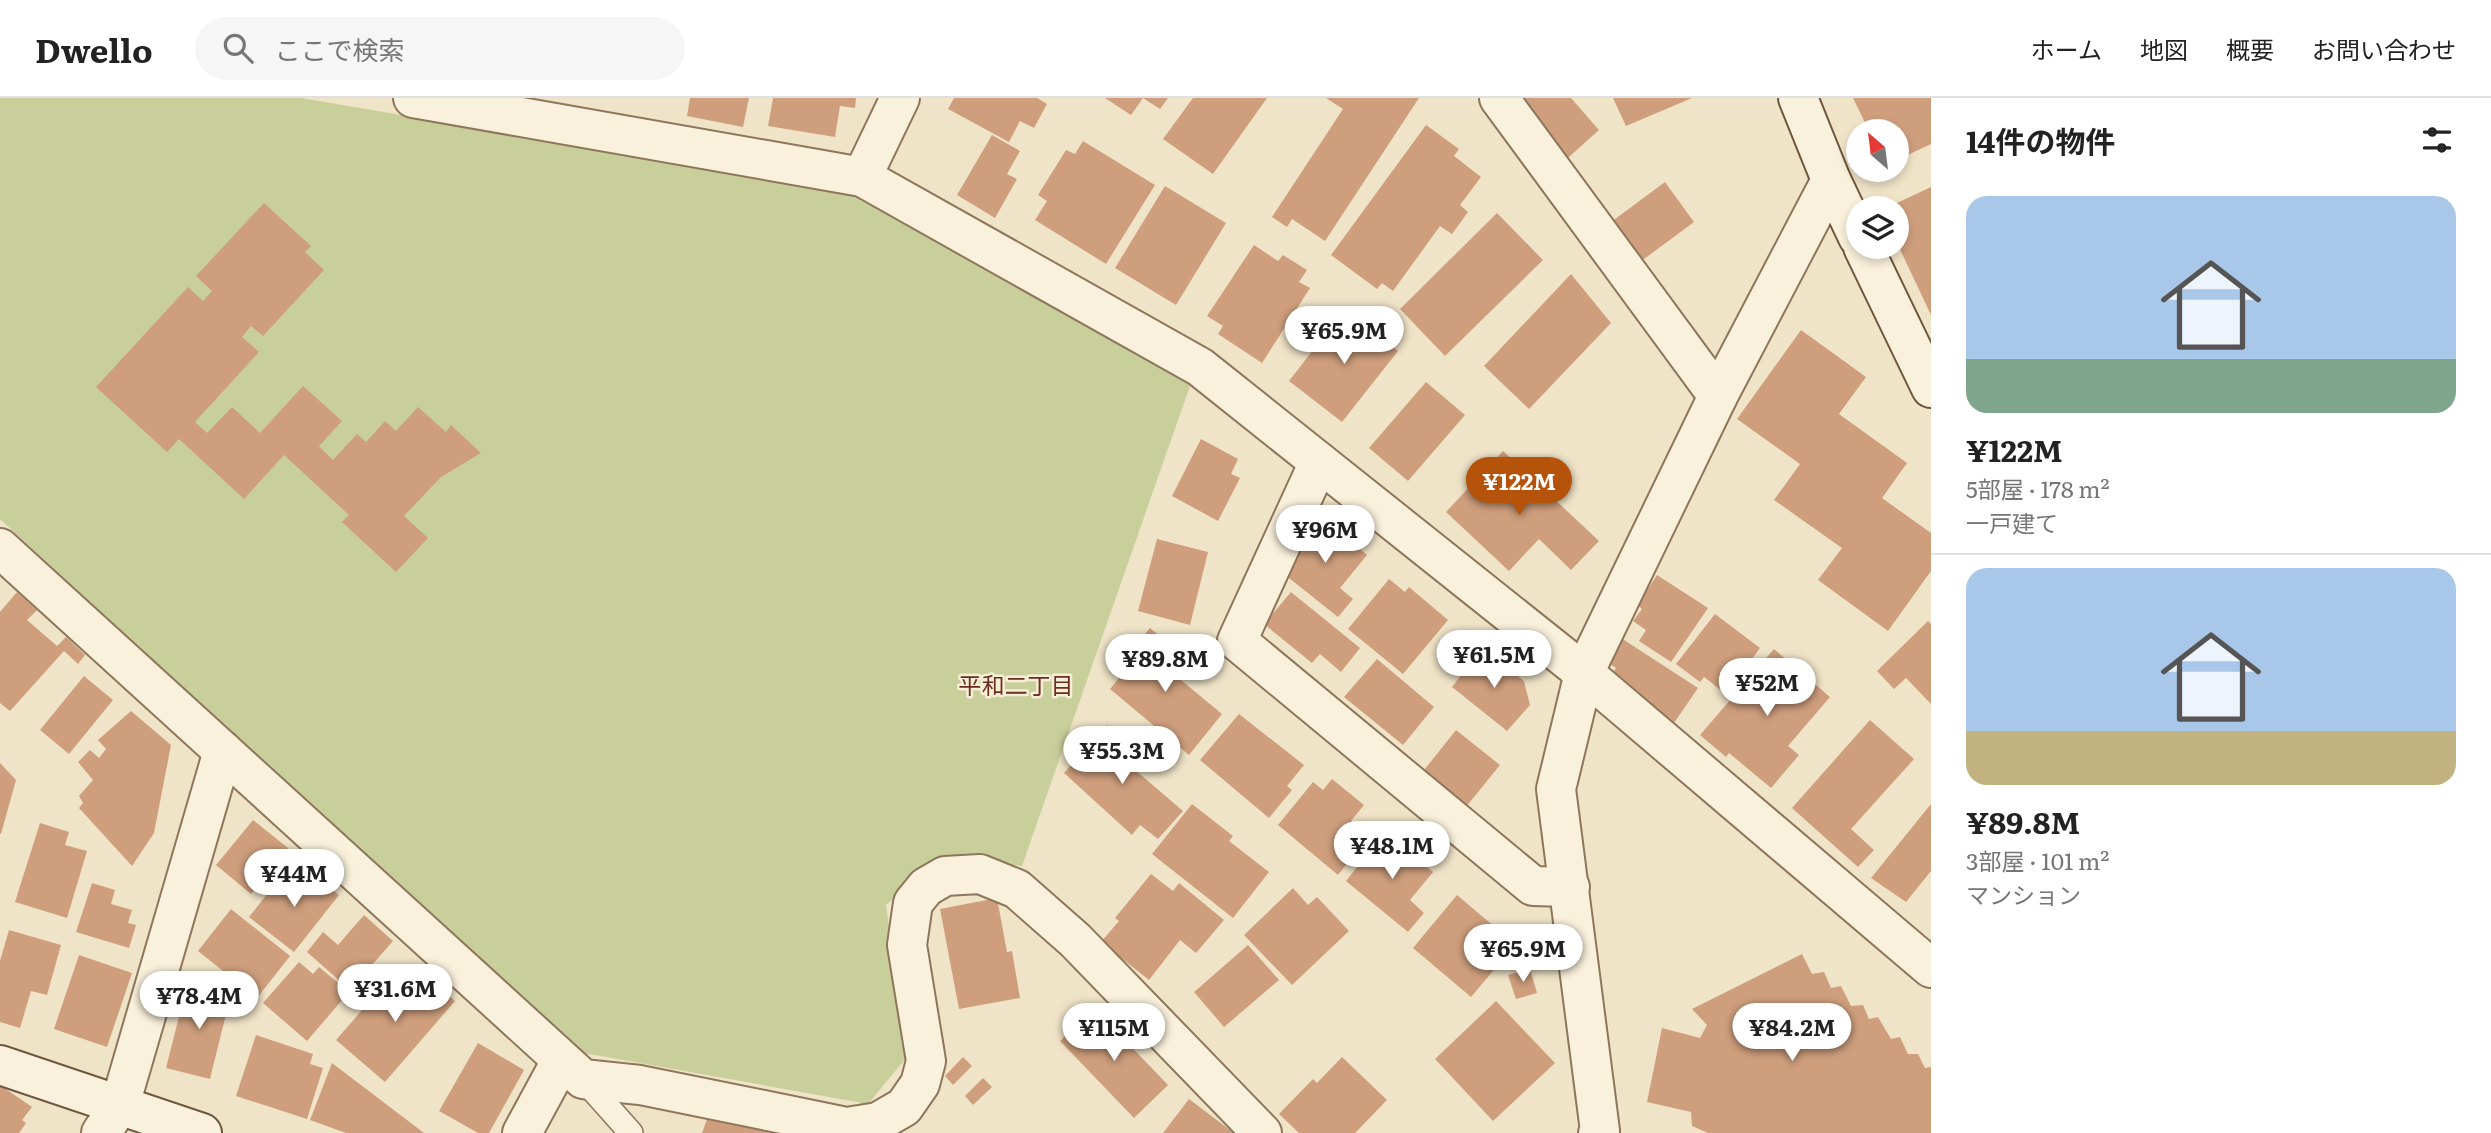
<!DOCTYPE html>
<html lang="ja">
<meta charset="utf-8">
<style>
body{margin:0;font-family:Literata,"Noto Sans JP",serif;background:#f6f6f6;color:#222;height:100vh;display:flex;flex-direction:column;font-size:26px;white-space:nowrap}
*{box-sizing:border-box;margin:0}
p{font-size:23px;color:#767676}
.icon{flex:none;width:38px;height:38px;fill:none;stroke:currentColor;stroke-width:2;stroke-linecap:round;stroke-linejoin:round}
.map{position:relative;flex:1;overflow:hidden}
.drawer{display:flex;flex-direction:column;background:#fff;width:560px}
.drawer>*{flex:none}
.needle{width:46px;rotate:332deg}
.fabs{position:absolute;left:1846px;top:21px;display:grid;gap:14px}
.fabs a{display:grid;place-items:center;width:63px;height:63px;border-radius:50%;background:#fff;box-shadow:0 4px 10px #0003;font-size:35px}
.price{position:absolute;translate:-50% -60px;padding:0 16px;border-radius:24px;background:#fff;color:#222;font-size:23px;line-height:46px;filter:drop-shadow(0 2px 4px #0008)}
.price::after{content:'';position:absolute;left:50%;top:42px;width:21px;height:16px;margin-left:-10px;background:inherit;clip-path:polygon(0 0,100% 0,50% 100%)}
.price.selected{background:#b45309;color:#fff}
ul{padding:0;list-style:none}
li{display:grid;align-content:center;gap:14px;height:371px;padding:0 35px}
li+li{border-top:2px solid #e0e0e0}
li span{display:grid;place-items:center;height:217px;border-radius:21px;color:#555}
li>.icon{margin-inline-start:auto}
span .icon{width:126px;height:126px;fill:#fffc;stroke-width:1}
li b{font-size:30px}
h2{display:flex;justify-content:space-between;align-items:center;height:84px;padding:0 35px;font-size:30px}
header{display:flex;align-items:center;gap:42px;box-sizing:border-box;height:98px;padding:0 35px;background:#fff;border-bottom:2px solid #e0e0e0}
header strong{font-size:33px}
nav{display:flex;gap:38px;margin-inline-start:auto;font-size:24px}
.search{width:490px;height:63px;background:#f6f6f6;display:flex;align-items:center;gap:18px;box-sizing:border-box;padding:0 24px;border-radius:38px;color:#767676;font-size:26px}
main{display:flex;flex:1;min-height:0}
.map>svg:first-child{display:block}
.green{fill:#c9cf9b}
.building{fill:#cf9f7d}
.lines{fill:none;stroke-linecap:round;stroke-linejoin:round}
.lane-casing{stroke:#8d765c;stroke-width:26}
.street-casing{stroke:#8d765c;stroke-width:42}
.secondary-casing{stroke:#6f573f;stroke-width:42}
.lane{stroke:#faf1dc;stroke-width:23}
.street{stroke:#faf1dc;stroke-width:38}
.secondary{stroke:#faf1dc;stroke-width:38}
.labels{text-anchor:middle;stroke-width:5;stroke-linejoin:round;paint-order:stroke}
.neighbourhood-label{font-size:23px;fill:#6b2e1e;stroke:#f7eed8}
</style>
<header>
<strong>Dwello</strong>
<div class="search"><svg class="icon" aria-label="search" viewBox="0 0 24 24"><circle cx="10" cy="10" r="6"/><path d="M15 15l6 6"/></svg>ここで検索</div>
<nav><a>ホーム</a><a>地図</a><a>概要</a><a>お問い合わせ</a></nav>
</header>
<main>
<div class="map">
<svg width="1931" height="1035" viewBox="0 0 1931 1035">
<rect width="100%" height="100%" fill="#f0e4c8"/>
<path class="green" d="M0,0H301L840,91L1191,285L1022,768L944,758L886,807L907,959L868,1006L578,954L0,421Z"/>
<g class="building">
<path d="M690,0H749L743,29L687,18Z"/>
<path d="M773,0H856L855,10L840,8L835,39L768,28Z"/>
<path d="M954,0H1037L1047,6L1034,30L1020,23L1009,44L948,11Z"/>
<path d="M1105,0H1168L1160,11L1143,0L1131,17Z"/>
<path d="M1193,0H1267L1213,76L1163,41Z"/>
<path d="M1326,0H1419L1325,143L1292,121L1287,129L1272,119L1343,11Z"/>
<path d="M1512,0H1571L1599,32L1560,67Z"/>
<path d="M1613,0H1692L1626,28Z"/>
<path d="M1853,0H1931V46L1897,62V33H1869Z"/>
<path d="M1426,27L1459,51L1454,58L1481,79L1460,107L1468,114L1452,136L1440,128L1393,193L1382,185L1377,191L1331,157Z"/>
<path d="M992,37L1020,53L1007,76L1017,81L995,120L957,97Z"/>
<path d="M1083,43L1155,87L1106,166L1035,122L1047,103L1038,97L1066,52L1075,56Z"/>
<path d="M1665,84L1694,124L1640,164L1611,124Z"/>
<path d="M1165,88L1226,125L1176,207L1115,170Z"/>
<path d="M1931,89V217L1897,145V110H1886Z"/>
<path d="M264,105L311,148L305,154L324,172L263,238L251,228L242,239L259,254L195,324L207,335L232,309L260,335L303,288L342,323L319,348L333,362L357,336L366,344L385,323L396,333L418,309L446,334L451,327L481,355L441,379L404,418L428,440L396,474L342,424L349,417L284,357L244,401L179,341L167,354L96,289L188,189L203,203L212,193L196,178Z"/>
<path d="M1497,115L1543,162L1445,258L1400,211Z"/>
<path d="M1254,147L1278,163L1283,157L1307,172L1299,184L1310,190L1262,265L1218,236L1223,228L1207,218Z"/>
<path d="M1571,176L1611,225L1529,311L1484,268Z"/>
<path d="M1345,211L1398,253L1342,324L1289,283Z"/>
<path d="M1801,232L1866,279L1839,316L1907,365L1882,400L1931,435V473L1888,533L1818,482L1842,450L1774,402L1800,366L1737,321Z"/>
<path d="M1426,284L1465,317L1408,383L1369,350Z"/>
<path d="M1201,341L1238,361L1231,376L1240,380L1218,423L1172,398Z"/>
<path d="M1503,353L1599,443L1571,472L1539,441L1509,473L1446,414Z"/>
<path d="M1320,418L1367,457L1340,490L1353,501L1338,519L1284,476L1297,461L1289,455Z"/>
<path d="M1157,441L1208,454L1190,527L1138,513Z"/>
<path d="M1657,477L1708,510L1671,564L1639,543L1646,532L1633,523L1642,511L1637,507Z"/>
<path d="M1389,481L1405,494L1409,489L1448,522L1403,576L1348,531Z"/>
<path d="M17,494L37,512L27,522L57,548L66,539L85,557L78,566L64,553L10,613L0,605V514Z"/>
<path d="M1291,494L1360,550L1341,574L1320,556L1312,565L1264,526Z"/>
<path d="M1715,516L1760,550L1726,596L1704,579L1700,584L1676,566Z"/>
<path d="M1928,523L1931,526V606L1906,580L1894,591L1877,573Z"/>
<path d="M1150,530L1183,558L1170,573L1222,616L1189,657L1110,591L1137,558L1131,553Z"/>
<path d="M1618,538L1698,590L1674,625L1608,582L1616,570L1602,561Z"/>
<path d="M1482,550L1524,583L1530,607L1507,633L1452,589Z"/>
<path d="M1774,551L1830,599L1788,648L1799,657L1771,690L1729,655L1726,659L1700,637Z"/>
<path d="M1377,561L1434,609L1403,647L1344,599Z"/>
<path d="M84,578L113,602L69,656L40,632Z"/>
<path d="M131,613L171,647L154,735L132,768L79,710L83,705L79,698L93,682L78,664L90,652L99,660L106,651L98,642Z"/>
<path d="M1239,616L1304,667L1287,688L1292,692L1269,720L1200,662Z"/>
<path d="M1870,622L1914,661L1851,731L1874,752L1858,769L1792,710Z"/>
<path d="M1107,627L1137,654L1127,665L1183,713L1158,741L1140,727L1132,737L1064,675Z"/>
<path d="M1456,632L1500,667L1461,715L1417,681Z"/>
<path d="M0,665L16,682L1,736H0Z"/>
<path d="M1332,681L1364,707L1351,723L1369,738L1338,777L1278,727L1313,684L1323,692Z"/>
<path d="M1192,706L1233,738L1229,743L1269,774L1233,820L1152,756Z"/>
<path d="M1931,706V773L1906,804L1871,780Z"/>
<path d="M253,722L288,750L251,796L216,767Z"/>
<path d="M40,725L69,734L65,747L87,753L67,820L15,804Z"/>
<path d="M1385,734L1433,774L1410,802L1424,815L1408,834L1346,783Z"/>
<path d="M309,774L339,797L294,854L249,819L283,776L298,788Z"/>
<path d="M1151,776L1173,793L1179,785L1224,822L1196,855L1180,842L1149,882L1101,844L1119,823L1115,820Z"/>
<path d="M92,785L115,792L111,806L132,812L128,825L136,827L129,850L76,834Z"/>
<path d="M1293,790L1308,807L1317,799L1349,833L1292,887L1244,837Z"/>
<path d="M1457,797L1496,830L1478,850L1498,867L1471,899L1413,850Z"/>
<path d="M997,800L1007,854L1012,853L1020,900L959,911L940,811Z"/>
<path d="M231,811L290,858L257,900L198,853Z"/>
<path d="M364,817L393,843L350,892L307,854L323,834L338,847Z"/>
<path d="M9,832L61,847L47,897L31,893L20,930L0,924V863Z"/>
<path d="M1248,847L1279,882L1224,929L1194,894Z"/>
<path d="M1802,856L1812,876L1824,874L1831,890L1841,888L1851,908L1863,907L1869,921L1878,919L1891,941L1900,939L1908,956H1918L1925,970L1931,969V1035H1708L1692,1028L1691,1014L1647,1004L1662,930L1700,940L1707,927L1692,911Z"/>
<path d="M79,857L132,875L107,949L54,931Z"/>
<path d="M299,864L313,876L319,869L349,894L307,943L263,905Z"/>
<path d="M1530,871L1537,895L1516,901L1508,877Z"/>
<path d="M421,873L455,903L385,984L336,942L390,880L404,892Z"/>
<path d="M187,887L212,893L214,888L232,892L210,981L166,970Z"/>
<path d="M1496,903L1555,965L1493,1023L1435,961Z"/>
<path d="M1094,910L1168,987L1134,1020L1060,943Z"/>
<path d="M256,937L313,956L310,966L323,970L307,1021L236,998Z"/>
<path d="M478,945L524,972L489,1035H478L439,1013Z"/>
<path d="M963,959L972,968L953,987L945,978Z"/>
<path d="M1342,959L1387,1002L1355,1035H1299L1279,1016L1313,981L1317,985Z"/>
<path d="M332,965L424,1035H346L310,1022Z"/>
<path d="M983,980L992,989L973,1007L965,998Z"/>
<path d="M0,987L32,1009L22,1022L26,1025L19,1035H0Z"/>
<path d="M1189,1001L1234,1035H1163Z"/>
<path d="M707,1021L769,1034V1035H702Z"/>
</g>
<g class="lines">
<defs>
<path id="lane" d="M583,981L631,1035"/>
<g id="street">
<path d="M413,0L862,79L1200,269L1584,575L1931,870"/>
<path d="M1499,0L1718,298"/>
<path d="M862,79L900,0"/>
<path d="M1319,364L1237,543L1533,788L1570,789"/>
<path d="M0,450L583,981L640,987L847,1029L878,1024L904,1009L920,986L926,963L907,847L913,805L926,789L945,778L980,776L1017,791L1075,842L1262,1035"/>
<path d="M101,1035L120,1007L223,653"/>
<path d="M522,1035L561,963"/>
<path d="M1598,1035L1600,1033L1556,691L1584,575L1718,298L1831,82"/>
</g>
<g id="secondary">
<path d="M1798,0L1831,82L1858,139"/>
<path d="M1863,149L1931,290"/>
<path d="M0,967L202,1035"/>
</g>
</defs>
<use href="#lane" class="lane-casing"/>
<use href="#street" class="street-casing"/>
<use href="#secondary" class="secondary-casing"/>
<use href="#lane" class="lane"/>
<use href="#street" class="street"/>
<use href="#secondary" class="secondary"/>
</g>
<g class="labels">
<g class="neighbourhood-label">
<text x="1016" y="596">平和二丁目</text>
</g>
</g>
</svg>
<div class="fabs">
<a><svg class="needle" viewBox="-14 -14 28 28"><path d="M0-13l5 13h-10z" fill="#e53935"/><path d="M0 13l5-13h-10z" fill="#767676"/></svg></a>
<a><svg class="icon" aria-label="layers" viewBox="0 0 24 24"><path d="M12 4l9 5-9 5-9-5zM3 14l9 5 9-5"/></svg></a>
</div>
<b class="price" style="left:1344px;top:268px">¥65.9M</b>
<b class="price selected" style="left:1519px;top:419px">¥122M</b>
<b class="price" style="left:1325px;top:467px">¥96M</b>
<b class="price" style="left:1494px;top:592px">¥61.5M</b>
<b class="price" style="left:1165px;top:596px">¥89.8M</b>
<b class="price" style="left:1767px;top:620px">¥52M</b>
<b class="price" style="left:1122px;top:688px">¥55.3M</b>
<b class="price" style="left:1392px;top:783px">¥48.1M</b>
<b class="price" style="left:294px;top:811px">¥44M</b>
<b class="price" style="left:1523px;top:886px">¥65.9M</b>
<b class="price" style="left:395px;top:926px">¥31.6M</b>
<b class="price" style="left:199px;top:933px">¥78.4M</b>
<b class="price" style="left:1114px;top:965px">¥115M</b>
<b class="price" style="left:1792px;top:965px">¥84.2M</b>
</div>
<section class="drawer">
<h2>14件の物件<svg class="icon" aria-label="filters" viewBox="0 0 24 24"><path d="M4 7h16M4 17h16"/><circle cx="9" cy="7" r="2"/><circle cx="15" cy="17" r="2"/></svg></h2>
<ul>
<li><span style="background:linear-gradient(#a9c7e8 75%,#7fa58c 0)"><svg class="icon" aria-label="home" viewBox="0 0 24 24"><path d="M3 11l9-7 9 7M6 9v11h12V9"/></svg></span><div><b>¥122M</b><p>5部屋 · 178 m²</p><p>一戸建て</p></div></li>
<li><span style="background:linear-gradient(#a9c7e8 75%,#c2b280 0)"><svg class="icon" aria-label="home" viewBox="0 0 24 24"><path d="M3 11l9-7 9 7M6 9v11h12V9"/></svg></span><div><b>¥89.8M</b><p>3部屋 · 101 m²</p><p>マンション</p></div></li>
</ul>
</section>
</main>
